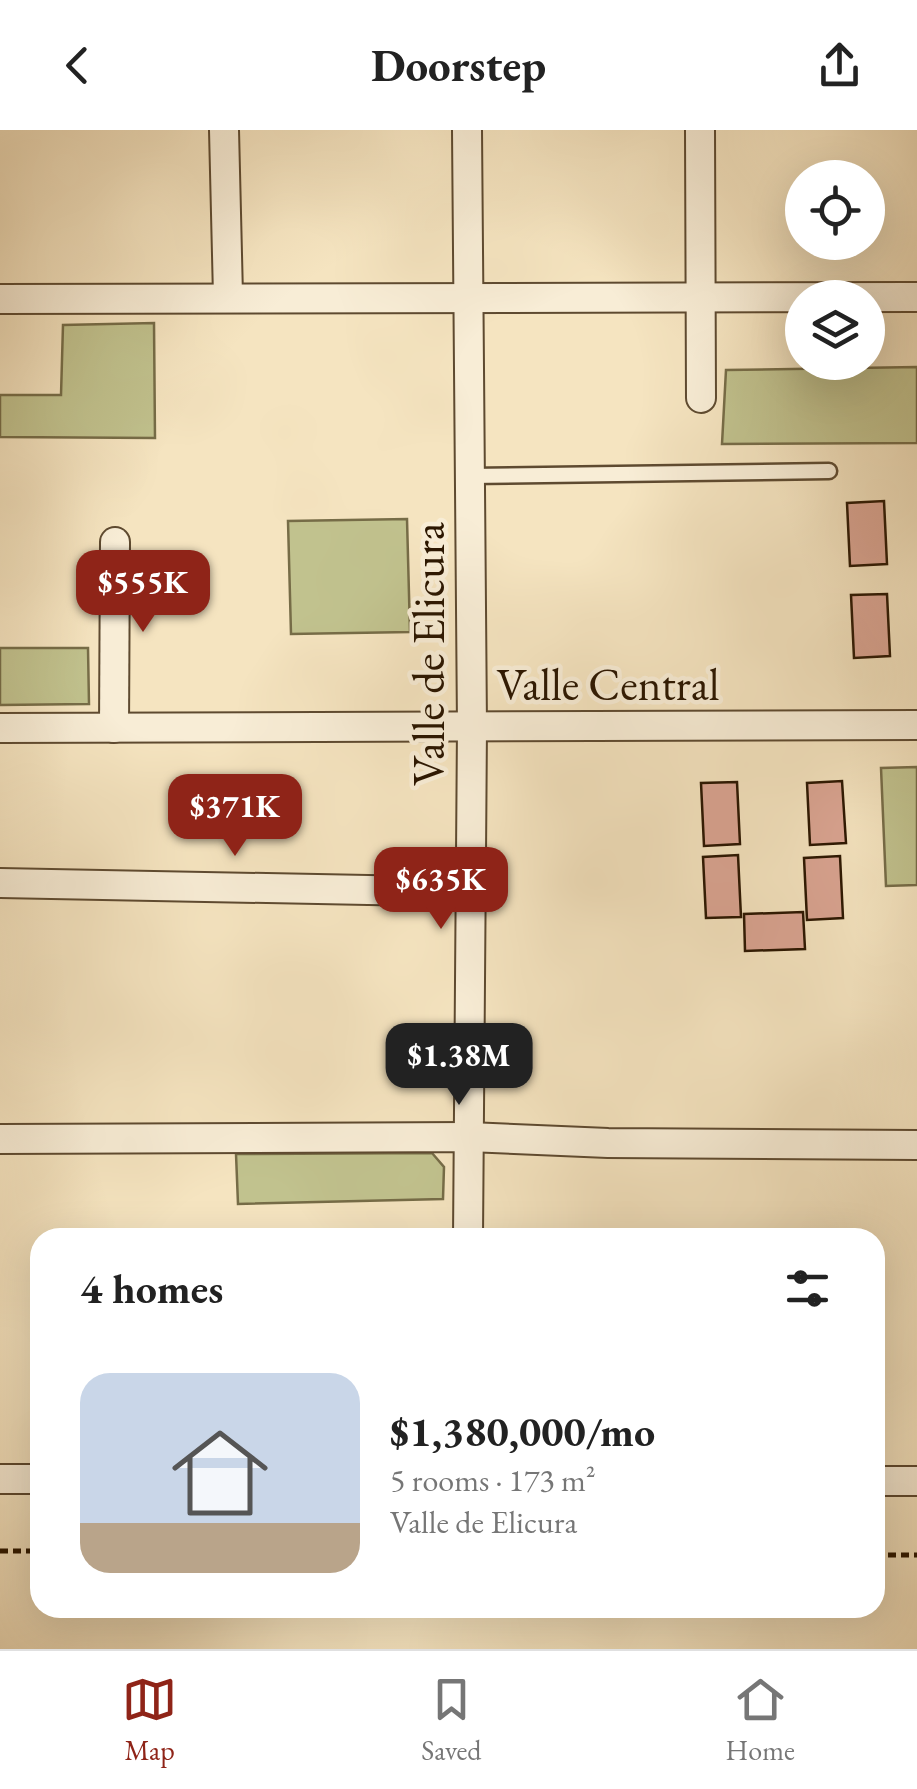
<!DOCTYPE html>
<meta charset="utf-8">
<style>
body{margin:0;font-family:"EB Garamond",serif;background:#f2f2f2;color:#222;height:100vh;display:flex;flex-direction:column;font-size:38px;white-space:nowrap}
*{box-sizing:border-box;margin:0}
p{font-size:32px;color:#767676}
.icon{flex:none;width:55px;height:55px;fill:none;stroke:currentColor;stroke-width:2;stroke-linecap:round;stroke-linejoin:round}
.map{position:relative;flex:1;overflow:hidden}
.details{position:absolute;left:30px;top:1098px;width:855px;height:390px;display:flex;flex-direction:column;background:#fff;border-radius:30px;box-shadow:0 10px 40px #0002}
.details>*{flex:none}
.fabs{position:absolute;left:785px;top:30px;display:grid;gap:20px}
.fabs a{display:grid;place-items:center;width:100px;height:100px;border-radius:50%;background:#fff;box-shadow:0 10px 40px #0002;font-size:50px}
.price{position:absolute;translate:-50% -85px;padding:0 22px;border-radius:20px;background:#8f2418;color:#fff;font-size:32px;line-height:65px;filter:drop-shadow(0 2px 5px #0008)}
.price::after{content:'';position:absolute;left:50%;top:60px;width:30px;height:22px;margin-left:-15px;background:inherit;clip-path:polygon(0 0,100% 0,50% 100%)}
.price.current{background:#222;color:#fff}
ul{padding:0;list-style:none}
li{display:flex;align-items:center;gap:30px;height:250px;padding:0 50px}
li span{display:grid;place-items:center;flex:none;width:280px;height:200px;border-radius:30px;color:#555}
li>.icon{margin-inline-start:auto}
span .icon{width:120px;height:120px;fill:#fffc;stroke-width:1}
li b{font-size:42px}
h2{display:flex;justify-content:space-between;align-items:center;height:120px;padding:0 50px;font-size:42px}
header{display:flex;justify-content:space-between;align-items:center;height:130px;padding:0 50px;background:#fff;font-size:45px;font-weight:700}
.tab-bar{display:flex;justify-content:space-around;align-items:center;height:140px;border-top:2px solid #e0e0e0;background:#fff;font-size:28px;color:#767676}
.tab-bar a{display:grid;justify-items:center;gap:5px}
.tab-bar .current{color:#8f2418}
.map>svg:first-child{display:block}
.green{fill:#c1c28e;stroke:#766c47;stroke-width:2.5}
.building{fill:#daa492;stroke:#2b1600;stroke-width:2.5}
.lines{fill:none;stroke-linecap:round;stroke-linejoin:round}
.lane-casing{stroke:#5e4a30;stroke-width:19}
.street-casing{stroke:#5e4a30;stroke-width:32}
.path{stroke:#2b1600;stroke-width:5;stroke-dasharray:8 5;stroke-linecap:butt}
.lane{stroke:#f8edd6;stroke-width:14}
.street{stroke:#f8edd6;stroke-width:28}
.labels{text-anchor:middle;stroke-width:9;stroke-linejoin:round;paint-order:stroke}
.street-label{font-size:45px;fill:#2b1600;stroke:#f8edd6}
</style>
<header><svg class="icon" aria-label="back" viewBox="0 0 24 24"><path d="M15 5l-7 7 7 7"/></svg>Doorstep<svg class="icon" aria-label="share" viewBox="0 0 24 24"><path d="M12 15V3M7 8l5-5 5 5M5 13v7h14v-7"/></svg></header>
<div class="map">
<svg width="917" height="1519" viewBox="0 0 917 1519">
<rect width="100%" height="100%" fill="#f5e4c0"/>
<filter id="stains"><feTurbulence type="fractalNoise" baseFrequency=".002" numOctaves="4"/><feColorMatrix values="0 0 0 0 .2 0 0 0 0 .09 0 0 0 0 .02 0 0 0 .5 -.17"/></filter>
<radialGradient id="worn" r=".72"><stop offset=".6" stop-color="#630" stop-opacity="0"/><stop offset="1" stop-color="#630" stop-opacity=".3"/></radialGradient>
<g class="green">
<path d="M154,193L155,308L0,307V265H61L63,195Z"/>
<path d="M917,237V313L722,314L726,240Z"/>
<path d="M407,389L410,502L291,504L288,391Z"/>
<path d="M0,518H88L89,574L0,575Z"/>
<path d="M917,637V755L886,756L881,638Z"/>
<path d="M432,1023L444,1037L443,1069L238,1074L236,1024Z"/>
</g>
<g class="building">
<path d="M884,371L887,434L850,436L847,373Z"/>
<path d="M887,464L890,526L854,528L851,465Z"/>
<path d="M842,651L846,713L810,715L807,653Z"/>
<path d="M737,652L740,714L704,716L701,653Z"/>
<path d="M738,725L741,787L706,788L703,727Z"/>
<path d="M840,726L843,788L807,790L804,728Z"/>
<path d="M803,782L805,819L745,821L744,784Z"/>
</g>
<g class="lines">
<defs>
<path id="lane" d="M469,346L829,341"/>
<g id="street">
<path d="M224,0L228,166"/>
<path d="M467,0L472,597L468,1108"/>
<path d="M700,0L701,268"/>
<path d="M0,169L917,167"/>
<path d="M0,598L917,595"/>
<path d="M114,598L115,412"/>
<path d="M0,753L470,762"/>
<path d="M0,1009L469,1007L608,1013L917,1015"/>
<path d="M0,1349H40"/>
<path d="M875,1351H917"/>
</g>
</defs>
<use href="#lane" class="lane-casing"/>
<use href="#street" class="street-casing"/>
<g class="path">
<path d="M0,1421H40"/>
<path d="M875,1425H917"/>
</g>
<use href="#lane" class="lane"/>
<use href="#street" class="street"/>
</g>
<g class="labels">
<g class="street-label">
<text transform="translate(428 524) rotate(-90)" y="16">Valle de Elicura</text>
<text x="608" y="570">Valle Central</text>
</g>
</g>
<rect width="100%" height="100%" filter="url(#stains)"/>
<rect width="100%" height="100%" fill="url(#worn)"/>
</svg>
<div class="fabs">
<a><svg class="icon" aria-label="locate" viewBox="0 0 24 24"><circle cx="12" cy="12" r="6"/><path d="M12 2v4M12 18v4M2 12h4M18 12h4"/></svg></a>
<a><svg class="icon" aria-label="layers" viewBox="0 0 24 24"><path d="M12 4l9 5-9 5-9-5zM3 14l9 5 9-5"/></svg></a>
</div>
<b class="price" style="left:143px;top:505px">$555K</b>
<b class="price" style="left:235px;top:729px">$371K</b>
<b class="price" style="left:441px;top:802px">$635K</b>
<b class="price current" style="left:459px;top:978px">$1.38M</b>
<section class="details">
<h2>4 homes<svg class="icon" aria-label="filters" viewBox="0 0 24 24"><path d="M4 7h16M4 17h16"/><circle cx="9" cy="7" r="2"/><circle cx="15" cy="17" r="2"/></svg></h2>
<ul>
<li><span style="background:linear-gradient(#c9d6e8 75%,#b9a48a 0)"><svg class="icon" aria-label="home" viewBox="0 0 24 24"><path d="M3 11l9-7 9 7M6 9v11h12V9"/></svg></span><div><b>$1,380,000/mo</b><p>5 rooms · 173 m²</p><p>Valle de Elicura</p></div></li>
</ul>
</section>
</div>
<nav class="tab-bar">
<a class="current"><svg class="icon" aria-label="map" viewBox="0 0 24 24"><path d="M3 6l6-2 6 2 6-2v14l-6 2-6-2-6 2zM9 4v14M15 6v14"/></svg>Map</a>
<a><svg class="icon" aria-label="saved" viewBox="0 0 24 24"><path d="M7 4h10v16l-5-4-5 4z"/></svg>Saved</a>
<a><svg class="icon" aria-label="home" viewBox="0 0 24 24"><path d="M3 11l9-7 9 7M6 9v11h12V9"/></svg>Home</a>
</nav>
